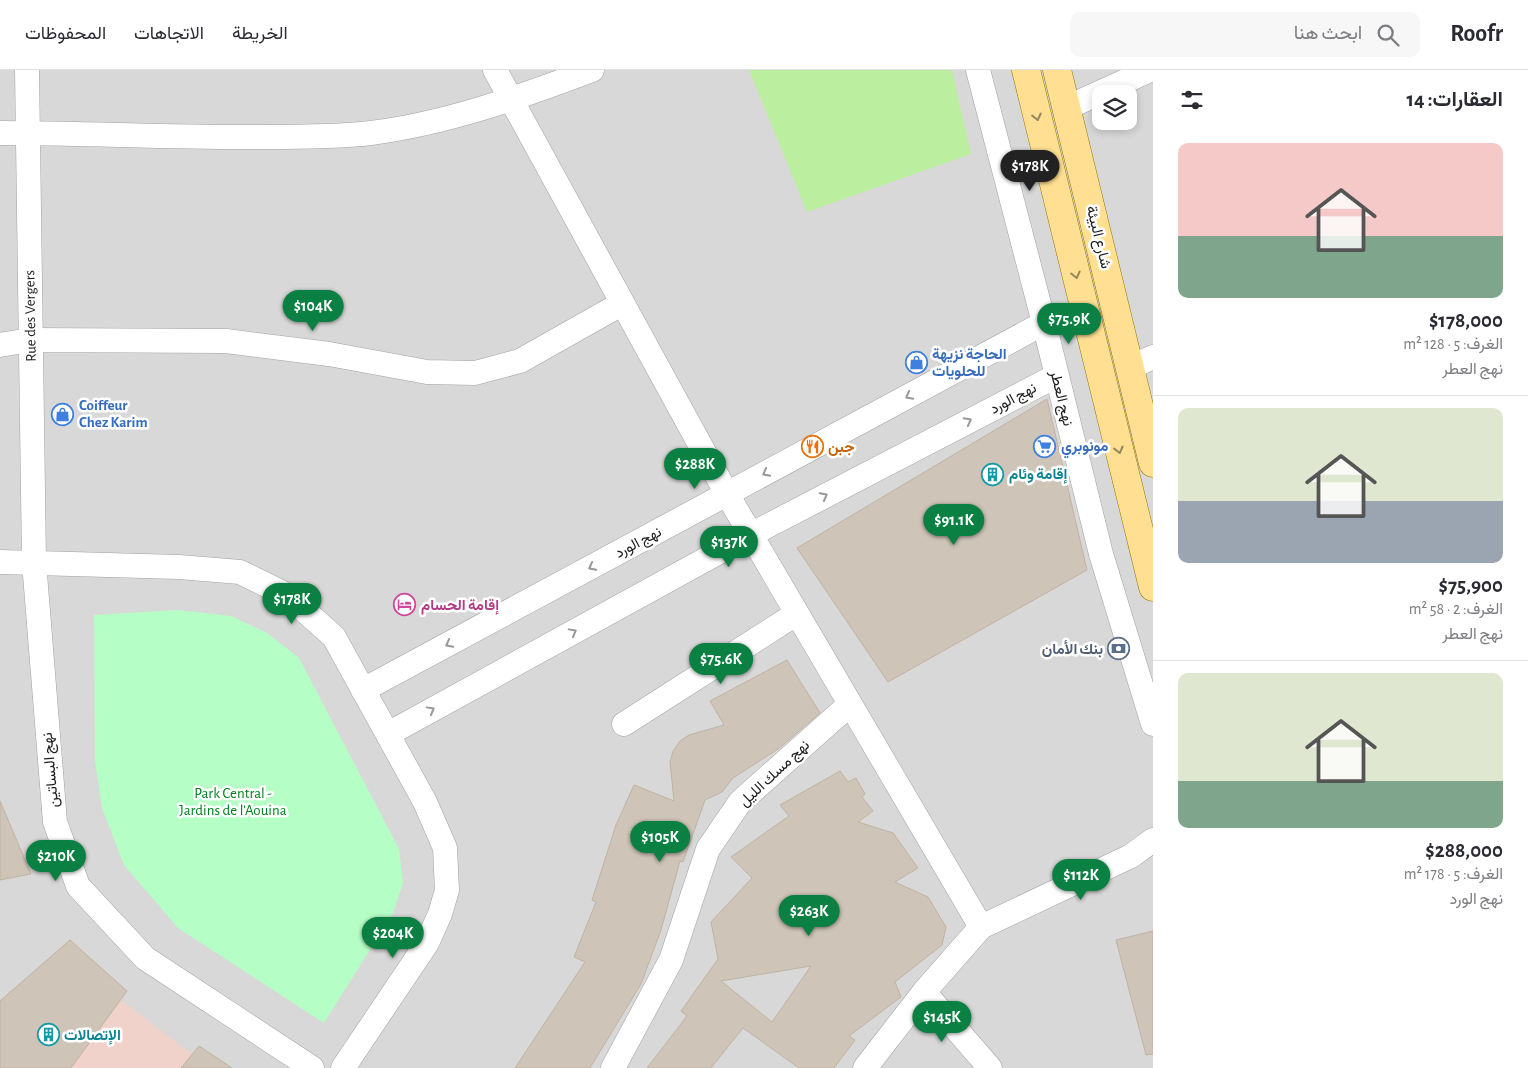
<!DOCTYPE html>
<html lang="ar">
<meta charset="utf-8">
<style>
body{margin:0;font-family:"Alegreya Sans",Vazirmatn,sans-serif;background:#f7f7f7;color:#2b2b33;direction:rtl;height:100vh;display:flex;flex-direction:column;font-size:19px;white-space:nowrap}
*{box-sizing:border-box;margin:0}
p{font-size:16px;color:#7c7c81}
.icon{flex:none;width:28px;height:28px;fill:none;stroke:currentColor;stroke-width:2;stroke-linecap:round;stroke-linejoin:round}
.map{position:relative;flex:1;overflow:hidden;direction:ltr}
.details{display:flex;flex-direction:column;background:#fff;width:375px}
.details>*{flex:none}
.controls{position:absolute;left:1092px;top:15px;display:grid;gap:10px}
.controls a{display:grid;place-items:center;width:45px;height:45px;border-radius:10px;background:#fff;box-shadow:0 2px 8px #0003;font-size:25px}
.price{position:absolute;translate:-50% -42px;padding:0 11px;border-radius:18px;background:#0b8043;color:#fff;font-size:16px;line-height:32px;filter:drop-shadow(0 1px 2px #0008)}
.price::after{content:'';position:absolute;left:50%;top:30px;width:15px;height:11px;margin-left:-8px;background:inherit;clip-path:polygon(0 0,100% 0,50% 100%)}
.price.selected{background:#222;color:#fff}
ul{padding:0;list-style:none}
li{display:grid;align-content:center;gap:10px;height:265px;padding:0 25px}
li+li{border-top:1px solid #e1e1e2}
li span{display:grid;place-items:center;height:155px;border-radius:10px;color:#555}
li>.icon{margin-inline-start:auto}
span .icon{width:90px;height:90px;fill:#fffc;stroke-width:1}
li b{font-size:21px}
h2{display:flex;justify-content:space-between;align-items:center;height:60px;padding:0 25px;font-size:21px}
header{display:flex;align-items:center;gap:30px;box-sizing:border-box;height:70px;padding:0 25px;background:#fff;border-bottom:1px solid #e1e1e2}
header strong{font-size:24px}
nav{display:flex;gap:28px;margin-inline-start:auto;font-size:18px}
.search{width:350px;height:45px;background:#f7f7f7;display:flex;align-items:center;gap:12px;box-sizing:border-box;padding:0 18px;border-radius:10px;color:#7c7c81;font-size:19px}
main{display:flex;flex:1;min-height:0}
.map>svg:first-child{display:block}
.residential{fill:#d9d8d8;fill-rule:evenodd}
.commercial{fill:#f1d2cb}
.grass{fill:#bbee9e}
.park{fill:#b5fec5}
.building{fill:#cec4b8;stroke:#c0b3a0;fill-rule:evenodd}
.lines{fill:none;stroke-linecap:round;stroke-linejoin:round}
.minor-casing{stroke:#a2a2a2;stroke-width:25}
.major-casing{stroke:#917500;stroke-width:29}
.minor{stroke:#fff;stroke-width:24}
.major{stroke:#ffdf92;stroke-width:28}
.oneway{stroke:#98875c}
.oneway2{stroke:#989898}
.labels{text-anchor:middle;stroke-width:5;stroke-linejoin:round;paint-order:stroke}
.street-label{font-size:15px;fill:#1b1b1b;stroke:#fff}
.shop-label{font-size:15px;font-weight:bold;fill:#366cbe;stroke:#fff;text-anchor:start}
.food-label{font-size:15px;font-weight:bold;fill:#c56008;stroke:#fff;text-anchor:start}
.culture-label{font-size:15px;font-weight:bold;fill:#0d838f;stroke:#fff;text-anchor:start}
.hotel-label{font-size:15px;font-weight:bold;fill:#b23c85;stroke:#fff;text-anchor:start}
.service-label{font-size:15px;font-weight:bold;fill:#4e5e75;stroke:#fff;text-anchor:end}
.park-label{font-size:15px;fill:#01801d;stroke:#fff}
</style>
<header>
<strong>Roofr</strong>
<div class="search"><svg class="icon" aria-label="search" viewBox="0 0 24 24"><circle cx="10" cy="10" r="6"/><path d="M15 15l6 6"/></svg>ابحث هنا</div>
<nav><a>الخريطة</a><a>الاتجاهات</a><a>المحفوظات</a></nav>
</header>
<main>
<section class="details">
<h2>العقارات: 14<svg class="icon" aria-label="filters" viewBox="0 0 24 24"><path d="M4 7h16M4 17h16"/><circle cx="9" cy="7" r="2"/><circle cx="15" cy="17" r="2"/></svg></h2>
<ul>
<li><span style="background:linear-gradient(#f6c9c9 60%,#7fa58c 0)"><svg class="icon" aria-label="home" viewBox="0 0 24 24"><path d="M3 11l9-7 9 7M6 9v11h12V9"/></svg></span><div><b>$178,000</b><p>الغرف: 5 · 128 m²</p><p>نهج العطر</p></div></li>
<li><span style="background:linear-gradient(#dfe7d0 60%,#9aa5b1 0)"><svg class="icon" aria-label="home" viewBox="0 0 24 24"><path d="M3 11l9-7 9 7M6 9v11h12V9"/></svg></span><div><b>$75,900</b><p>الغرف: 2 · 58 m²</p><p>نهج العطر</p></div></li>
<li><span style="background:linear-gradient(#dfe7d0 70%,#7fa58c 0)"><svg class="icon" aria-label="home" viewBox="0 0 24 24"><path d="M3 11l9-7 9 7M6 9v11h12V9"/></svg></span><div><b>$288,000</b><p>الغرف: 5 · 178 m²</p><p>نهج الورد</p></div></li>
</ul>
</section>
<div class="map">
<svg width="1153" height="998" viewBox="0 0 1153 998">
<rect width="100%" height="100%" fill="#eeebdf"/>
<path class="residential" d="M0,0H1153V998H0ZM1101,24H1129V51H1101Z"/>
<path class="commercial" d="M121,930L192,984L182,998H71Z"/>
<path class="grass" d="M749,0H952L971,84L807,142Z"/>
<path class="park" d="M177,540L231,546L267,563L299,588L399,779L403,813L393,843L324,953L178,858L124,795L102,738L95,691L94,545Z"/>
<g class="building">
<path d="M1047,329L1087,500L888,612L797,478Z"/>
<path d="M787,590L820,643L778,679L733,708L722,722L705,730L683,792L680,791L661,860L641,914L590,998H515L585,892L574,887L596,832L592,830L616,755L634,715L674,731L670,692L673,681L680,671L689,665L724,655L710,631Z"/>
<path d="M840,701L848,712L856,708L865,724L862,727L873,741L858,752L893,763L918,798L895,812L928,827L946,857L942,875L895,912L901,927L849,966L855,970L834,998H799L743,958L711,998H647L687,946L681,941L718,889L711,852L752,808L731,787L789,746L780,735ZM811,896L772,952L721,911Z"/>
<path d="M0,731L31,804L0,810Z"/>
<path d="M1153,861V984L1146,985L1116,870Z"/>
<path d="M70,870L127,921L71,998H0V931Z"/>
<path d="M199,976L232,998H181Z"/>
</g>
<g class="lines">
<defs>
<g id="minor">
<path d="M27,0L34,492L55,752L78,816L145,888L312,998"/>
<path d="M495,0L727,424L981,857"/>
<path d="M978,0L1044,253L1101,484L1153,654"/>
<path d="M1066,38L1150,0"/>
<path d="M0,63C88,63 177,68 265,67C300,67 336,67 371,63C448,53 520,27 592,0"/>
<path d="M0,275L30,270L226,271L329,284L427,302L475,303L520,291L621,234"/>
<path d="M1131,297L1153,287"/>
<path d="M0,492L179,497L240,502L287,525L334,567L425,732L445,778L447,820L440,844L427,873L343,998"/>
<path d="M363,620L1044,253"/>
<path d="M624,654L796,544"/>
<path d="M388,664L750,465L1056,306"/>
<path d="M924,922L990,998"/>
<path d="M613,998L671,890L708,779L740,732L849,635"/>
<path d="M865,998L924,922L981,857L1131,786L1153,770"/>
</g>
<g id="major">
<path d="M1026,0L1153,517"/>
<path d="M1057,0L1153,393"/>
</g>
</defs>
<use href="#minor" class="minor-casing"/>
<use href="#major" class="major-casing"/>
<use href="#minor" class="minor"/>
<use href="#major" class="major"/>
</g>
<defs><path id="oneway-chevron" d="M-2-3.5L2.5 0L-2 3.5" fill="none" stroke-width="1.6" stroke-linecap="round" stroke-linejoin="round" transform="scale(1.25)"/></defs>
<g class="oneway">
<use href="#oneway-chevron" transform="translate(1037 47) rotate(76)"/>
<use href="#oneway-chevron" transform="translate(1076 205) rotate(76)"/>
<use href="#oneway-chevron" transform="translate(1119 380) rotate(76)"/>
</g>
<g class="oneway2">
<use href="#oneway-chevron" transform="translate(909 326) rotate(152)"/>
<use href="#oneway-chevron" transform="translate(968 351) rotate(-28)"/>
<use href="#oneway-chevron" transform="translate(766 403) rotate(152)"/>
<use href="#oneway-chevron" transform="translate(824 426) rotate(-28)"/>
<use href="#oneway-chevron" transform="translate(592 497) rotate(152)"/>
<use href="#oneway-chevron" transform="translate(573 562) rotate(-29)"/>
<use href="#oneway-chevron" transform="translate(449 574) rotate(152)"/>
<use href="#oneway-chevron" transform="translate(431 640) rotate(-29)"/>
</g>
<defs>
<symbol id="shop-ring" viewBox="-11 -11 22 22"><circle r="9.5" fill="#fff" stroke="#3f7fe0" stroke-width="1.5"/><path d="M-5-2.5h2.3a2.7 3.5 0 0 1 5.4 0H5L5.5 6h-11ZM-1.5-2.5h3a1.5 2.3 0 0 0-3 0Z" fill="#3f7fe0"/></symbol>
<symbol id="supermarket-ring" viewBox="-11 -11 22 22"><circle r="9.5" fill="#fff" stroke="#3f7fe0" stroke-width="1.5"/><path d="M-6-5.5h2.5l.6 2H6L4.5 2H-2.5L-4.4-4H-6ZM-1.5 3.2a1.3 1.3 0 1 0 .1 0ZM3 3.2a1.3 1.3 0 1 0 .1 0Z" fill="#3f7fe0"/></symbol>
<symbol id="restaurant-ring" viewBox="-11 -11 22 22"><circle r="9.5" fill="#fff" stroke="#e8710a" stroke-width="1.5"/><path d="M-5-6h1v4h1v-4h1v4h1v-4h1v5L-1.5 .5V6h-2V.5L-5-1ZM5-6V6H3V1.5H1.5Q1.5-4 5-6Z" fill="#e8710a"/></symbol>
<symbol id="building-ring" viewBox="-11 -11 22 22"><circle r="9.5" fill="#fff" stroke="#0f9aa8" stroke-width="1.5"/><path d="M-4-6H4V6H1V3H-1V6H-4ZM-2.5-4.3h1.7v1.8h-1.7ZM.8-4.3h1.7v1.8H.8ZM-2.5-1h1.7V.8h-1.7ZM.8-1h1.7V.8H.8Z" fill="#0f9aa8"/></symbol>
<symbol id="hotel-ring" viewBox="-11 -11 22 22"><circle r="9.5" fill="#fff" stroke="#d1479c" stroke-width="1.5"/><path d="M-6-4.5h1.5V1H6V5H4.5V3h-9V5H-6ZM-4 0a1.8 1.8 0 1 1 3.6 0ZM.5 0V-2.5h3Q6-2.5 6 0Z" fill="#d1479c"/></symbol>
<symbol id="bank-ring" viewBox="-11 -11 22 22"><circle r="9.5" fill="#fff" stroke="#5c6f8a" stroke-width="1.5"/><path d="M-6-4H6V4H-6ZM0-2.3a2.3 2.3 0 1 0 0 4.6a2.3 2.3 0 1 0 0-4.6Z" fill="#5c6f8a"/></symbol>
</defs>
<g fill-rule="evenodd">
<use href="#shop-ring" x="904" y="280" width="25" height="25"/>
<use href="#shop-ring" x="50" y="332" width="25" height="25"/>
<use href="#supermarket-ring" x="1032" y="364" width="25" height="25"/>
<use href="#restaurant-ring" x="800" y="364" width="25" height="25"/>
<use href="#building-ring" x="980" y="392" width="25" height="25"/>
<use href="#hotel-ring" x="392" y="522" width="25" height="25"/>
<use href="#bank-ring" x="1106" y="566" width="25" height="25"/>
<use href="#building-ring" x="36" y="952" width="25" height="25"/>
</g>
<g class="labels">
<g class="street-label">
<text transform="translate(1099 167) rotate(76)" y="5">شارع البيئة</text>
<text transform="translate(30 246) rotate(-91)" y="5">Rue des Vergers</text>
<text transform="translate(1013 328) rotate(-28)" y="5">نهج الورد</text>
<text transform="translate(1062 328) rotate(76)" y="5">نهج العطر</text>
<text transform="translate(638 472) rotate(-28)" y="5">نهج الورد</text>
<text transform="translate(50 700) rotate(-95)" y="5">نهج البساتين</text>
<text transform="translate(774 703) rotate(-43)" y="5">نهج مسك الليل</text>
</g>
<g class="shop-label">
<text x="932" y="289">الحاجة نزيهة<tspan x="932" dy="17">للحلويات</tspan></text>
<text x="79" y="340">Coiffeur<tspan x="79" dy="17">Chez Karim</tspan></text>
<text x="1061" y="381">مونوبري</text>
</g>
<g class="food-label">
<text x="828" y="382">جبن</text>
</g>
<g class="culture-label">
<text x="1009" y="409">إقامة وئام</text>
<text x="64" y="970">الإتصالات</text>
</g>
<g class="hotel-label">
<text x="421" y="540">إقامة الحسام</text>
</g>
<g class="service-label">
<text x="1103" y="584">بنك الأمان</text>
</g>
<g class="park-label">
<text x="233" y="728">Park Central -<tspan x="233" dy="17">Jardins de l'Aouina</tspan></text>
</g>
</g>
</svg>
<div class="controls">
<a><svg class="icon" aria-label="layers" viewBox="0 0 24 24"><path d="M12 4l9 5-9 5-9-5zM3 14l9 5 9-5"/></svg></a>
</div>
<b class="price selected" style="left:1030px;top:122px">$178K</b>
<b class="price" style="left:313px;top:262px">$104K</b>
<b class="price" style="left:1069px;top:275px">$75.9K</b>
<b class="price" style="left:695px;top:420px">$288K</b>
<b class="price" style="left:954px;top:476px">$91.1K</b>
<b class="price" style="left:729px;top:498px">$137K</b>
<b class="price" style="left:292px;top:555px">$178K</b>
<b class="price" style="left:721px;top:615px">$75.6K</b>
<b class="price" style="left:660px;top:793px">$105K</b>
<b class="price" style="left:56px;top:812px">$210K</b>
<b class="price" style="left:1081px;top:831px">$112K</b>
<b class="price" style="left:809px;top:867px">$263K</b>
<b class="price" style="left:393px;top:889px">$204K</b>
<b class="price" style="left:942px;top:973px">$145K</b>
</div>
</main>
